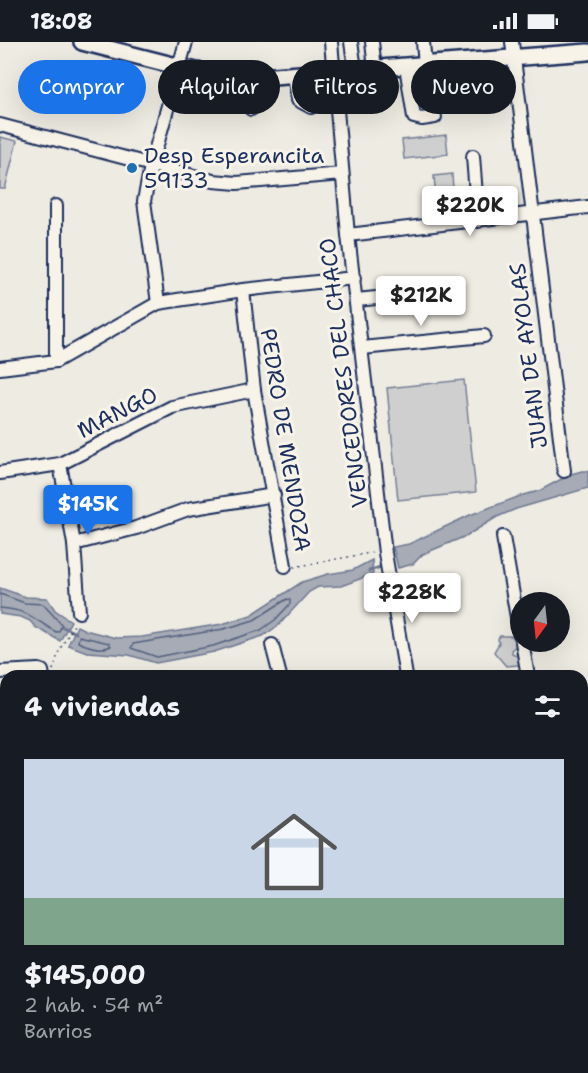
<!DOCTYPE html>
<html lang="es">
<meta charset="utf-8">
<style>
body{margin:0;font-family:"Shantell Sans",sans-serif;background:#20242c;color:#f1f3f6;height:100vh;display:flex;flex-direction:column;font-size:22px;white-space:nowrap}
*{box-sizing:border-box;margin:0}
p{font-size:20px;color:#9ea1a6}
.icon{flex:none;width:33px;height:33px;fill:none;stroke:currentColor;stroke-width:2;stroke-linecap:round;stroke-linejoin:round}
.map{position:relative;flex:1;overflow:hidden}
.panel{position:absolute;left:0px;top:628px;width:588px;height:404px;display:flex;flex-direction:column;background:#171b24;border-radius:18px 18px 0 0;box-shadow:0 6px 24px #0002}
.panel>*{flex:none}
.top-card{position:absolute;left:18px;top:18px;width:552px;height:54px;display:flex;gap:12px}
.needle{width:39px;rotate:195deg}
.tools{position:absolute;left:510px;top:550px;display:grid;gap:12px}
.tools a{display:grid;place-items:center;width:60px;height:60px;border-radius:50%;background:#171b24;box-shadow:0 6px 24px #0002;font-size:30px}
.price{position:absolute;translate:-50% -51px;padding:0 14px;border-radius:6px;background:#fff;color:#222;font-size:20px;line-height:39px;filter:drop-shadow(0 2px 3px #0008)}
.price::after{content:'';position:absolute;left:50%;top:36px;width:18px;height:14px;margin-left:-9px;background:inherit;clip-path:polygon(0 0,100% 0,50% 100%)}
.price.active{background:#1a73e8;color:#fff}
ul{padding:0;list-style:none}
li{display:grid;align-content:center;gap:12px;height:318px;padding:0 24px}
li span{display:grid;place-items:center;height:186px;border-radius:0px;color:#555}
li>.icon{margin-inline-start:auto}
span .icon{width:108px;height:108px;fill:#fffc;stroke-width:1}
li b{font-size:26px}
h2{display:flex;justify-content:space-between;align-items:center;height:72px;padding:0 24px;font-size:26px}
.tag{padding:0 21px;border-radius:27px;background:#171b24;box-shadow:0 6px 24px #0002;font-size:21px;line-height:54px}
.tag.active{background:#1a73e8;color:#fff}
.status{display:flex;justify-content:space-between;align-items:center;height:42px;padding:0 30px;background:#171b24;direction:ltr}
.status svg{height:16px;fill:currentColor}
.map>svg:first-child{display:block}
.green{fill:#cfcfcf;stroke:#757f96;stroke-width:1.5}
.water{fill:#a6abb5;stroke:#6e7992;stroke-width:1.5}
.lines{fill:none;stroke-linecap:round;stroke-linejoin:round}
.shore{stroke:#536181;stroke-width:1.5}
.stream{stroke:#6e7992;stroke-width:3}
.minor-tunnel{stroke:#c4c5c8;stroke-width:12;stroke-dasharray:12 6;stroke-linecap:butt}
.minor-casing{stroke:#1b2f5e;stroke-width:16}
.major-casing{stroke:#1b2f5e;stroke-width:20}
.path{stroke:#1b2f5e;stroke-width:1.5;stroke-dasharray:1.5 4.5;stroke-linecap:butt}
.minor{stroke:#f7f3e8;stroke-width:12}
.major{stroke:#f7f3e8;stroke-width:15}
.poi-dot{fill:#1f6fb2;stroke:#f7f3e8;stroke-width:2}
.labels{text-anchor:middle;stroke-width:6;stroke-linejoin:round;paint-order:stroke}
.poi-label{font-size:22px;fill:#1b2f5e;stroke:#f7f3e8;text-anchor:start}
.street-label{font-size:22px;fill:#1b2f5e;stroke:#f7f3e8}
</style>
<div class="status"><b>18:08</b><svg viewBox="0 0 49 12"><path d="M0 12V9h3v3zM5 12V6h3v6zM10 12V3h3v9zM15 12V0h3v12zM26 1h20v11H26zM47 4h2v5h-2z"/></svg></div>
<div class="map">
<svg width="588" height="1031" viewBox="0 0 588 1031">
<rect width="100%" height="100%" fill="#eeebe2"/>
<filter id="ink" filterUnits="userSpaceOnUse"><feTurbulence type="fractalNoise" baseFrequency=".0167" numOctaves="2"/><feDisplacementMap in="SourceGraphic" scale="12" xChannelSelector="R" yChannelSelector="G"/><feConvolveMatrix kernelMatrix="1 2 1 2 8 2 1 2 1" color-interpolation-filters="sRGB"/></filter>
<g filter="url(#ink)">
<g class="green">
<path d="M446,93L448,112L404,117L402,98Z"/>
<path d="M0,95L17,99L5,147H0Z"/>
<path d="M452,132L454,165L437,167L434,134Z"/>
<path d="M464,338L476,450L398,458L387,346Z"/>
<path d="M518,590L517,603L511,608L512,611L521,616V620L518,623L506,624L494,610L499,601L498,597L500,594H512Z"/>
</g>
<g class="water">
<path d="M582,429H588V446L516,467L497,475L466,494L423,512L413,522L398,526L393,505L409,502L470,473L523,453L539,449L571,432Z"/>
<path d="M372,518L373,532L341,544L318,545L309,550L279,583L263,594L214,610L156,621L129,613L87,610L68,603L77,584L85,588L116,596L142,595L222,582L251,573L302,540L328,532L353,528Z"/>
<path d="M0,546L26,555L47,556L55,568L71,579L60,599L35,585L30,579L21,575L0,572Z"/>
</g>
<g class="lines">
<g class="shore">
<path d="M0,552L25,561L43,562L62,583L59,589L56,590C33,577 29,568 0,566"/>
<path d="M287,557L290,558V562L275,578L261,588L213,604L157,615L131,606L133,602L224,587L254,578Z"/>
<path d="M79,594L109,601L111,604C102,609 87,604 78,600Z"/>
</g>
<g class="stream">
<path d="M369,529L383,524"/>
<path d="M63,585L76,591"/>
</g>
<path class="minor-tunnel" d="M311,65L328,63"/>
<defs>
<g id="minor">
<path d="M331,0L348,193L385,511L406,634"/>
<path d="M351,0L354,20"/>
<path d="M372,0L374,18"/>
<path d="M423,0L425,23"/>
<path d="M512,0L564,429"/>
<path d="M406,24L414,75L422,77L435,75"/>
<path d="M294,33L298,58L311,65"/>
<path d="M247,36L251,67"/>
<path d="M0,83L213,139L237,141L342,132"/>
<path d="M473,114L478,179"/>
<path d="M56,164V319"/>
<path d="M348,193L588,165"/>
<path d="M243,248L254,348L285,524"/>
<path d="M357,258L395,254"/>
<path d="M158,261L144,159L151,124L186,0"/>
<path d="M362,306L484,294"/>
<path d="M0,326L56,319L158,261L243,248L354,236"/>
<path d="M60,422L74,502L79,570"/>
<path d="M0,431L60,422L172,365L254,348"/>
<path d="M503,495L520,593"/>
<path d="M74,502L136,486L188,467L274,453"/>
<path d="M522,600L528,634"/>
<path d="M272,603L280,634"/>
<path d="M0,630L39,628L42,629L43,634"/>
<path d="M582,656L588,654"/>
<path d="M0,738L6,737"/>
<path d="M582,746L588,745"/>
<path d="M0,848H6"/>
<path d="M582,905L588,935"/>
<path d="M0,950H6"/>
<path d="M78,1026L79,1031"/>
<path d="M220,1026L221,1031"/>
<path d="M360,1026L361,1031"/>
<path d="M481,1026L483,1031"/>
</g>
<path id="major" d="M82,0L196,29L247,36L588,10"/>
</defs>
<use href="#minor" class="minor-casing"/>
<use href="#major" class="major-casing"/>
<g class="path">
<path d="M294,525L375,510"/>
<path d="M53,628L59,609L75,581"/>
</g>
<use href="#minor" class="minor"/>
<use href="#major" class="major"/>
</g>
</g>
<circle class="poi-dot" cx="132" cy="126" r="6"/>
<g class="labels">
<g class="poi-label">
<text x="144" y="121">Desp Esperancita<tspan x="144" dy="25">59133</tspan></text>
</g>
<g class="street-label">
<text transform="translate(528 314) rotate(-97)" y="8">JUAN DE AYOLAS</text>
<text transform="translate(343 331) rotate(-97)" y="8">VENCEDORES DEL CHACO</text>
<text transform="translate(117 370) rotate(-27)" y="8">MANGO</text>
<text transform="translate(286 398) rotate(81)" y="8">PEDRO DE MENDOZA</text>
</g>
</g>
</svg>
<div class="tools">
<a><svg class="needle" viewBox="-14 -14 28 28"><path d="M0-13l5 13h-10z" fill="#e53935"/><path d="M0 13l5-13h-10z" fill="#9ea1a6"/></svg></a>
</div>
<b class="price" style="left:470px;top:195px">$220K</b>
<b class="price" style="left:421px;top:285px">$212K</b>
<b class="price active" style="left:88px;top:494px">$145K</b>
<b class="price" style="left:412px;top:582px">$228K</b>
<div class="top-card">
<a class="tag active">Comprar</a>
<a class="tag">Alquilar</a>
<a class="tag">Filtros</a>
<a class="tag">Nuevo</a>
</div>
<section class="panel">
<h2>4 viviendas<svg class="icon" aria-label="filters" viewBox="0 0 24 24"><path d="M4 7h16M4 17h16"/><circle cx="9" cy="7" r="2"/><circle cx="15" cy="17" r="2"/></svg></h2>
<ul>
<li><span style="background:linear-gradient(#c9d6e8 75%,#7fa58c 0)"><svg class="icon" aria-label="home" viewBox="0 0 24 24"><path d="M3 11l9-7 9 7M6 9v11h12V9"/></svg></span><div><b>$145,000</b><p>2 hab. · 54 m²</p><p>Barrios</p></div></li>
</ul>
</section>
</div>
